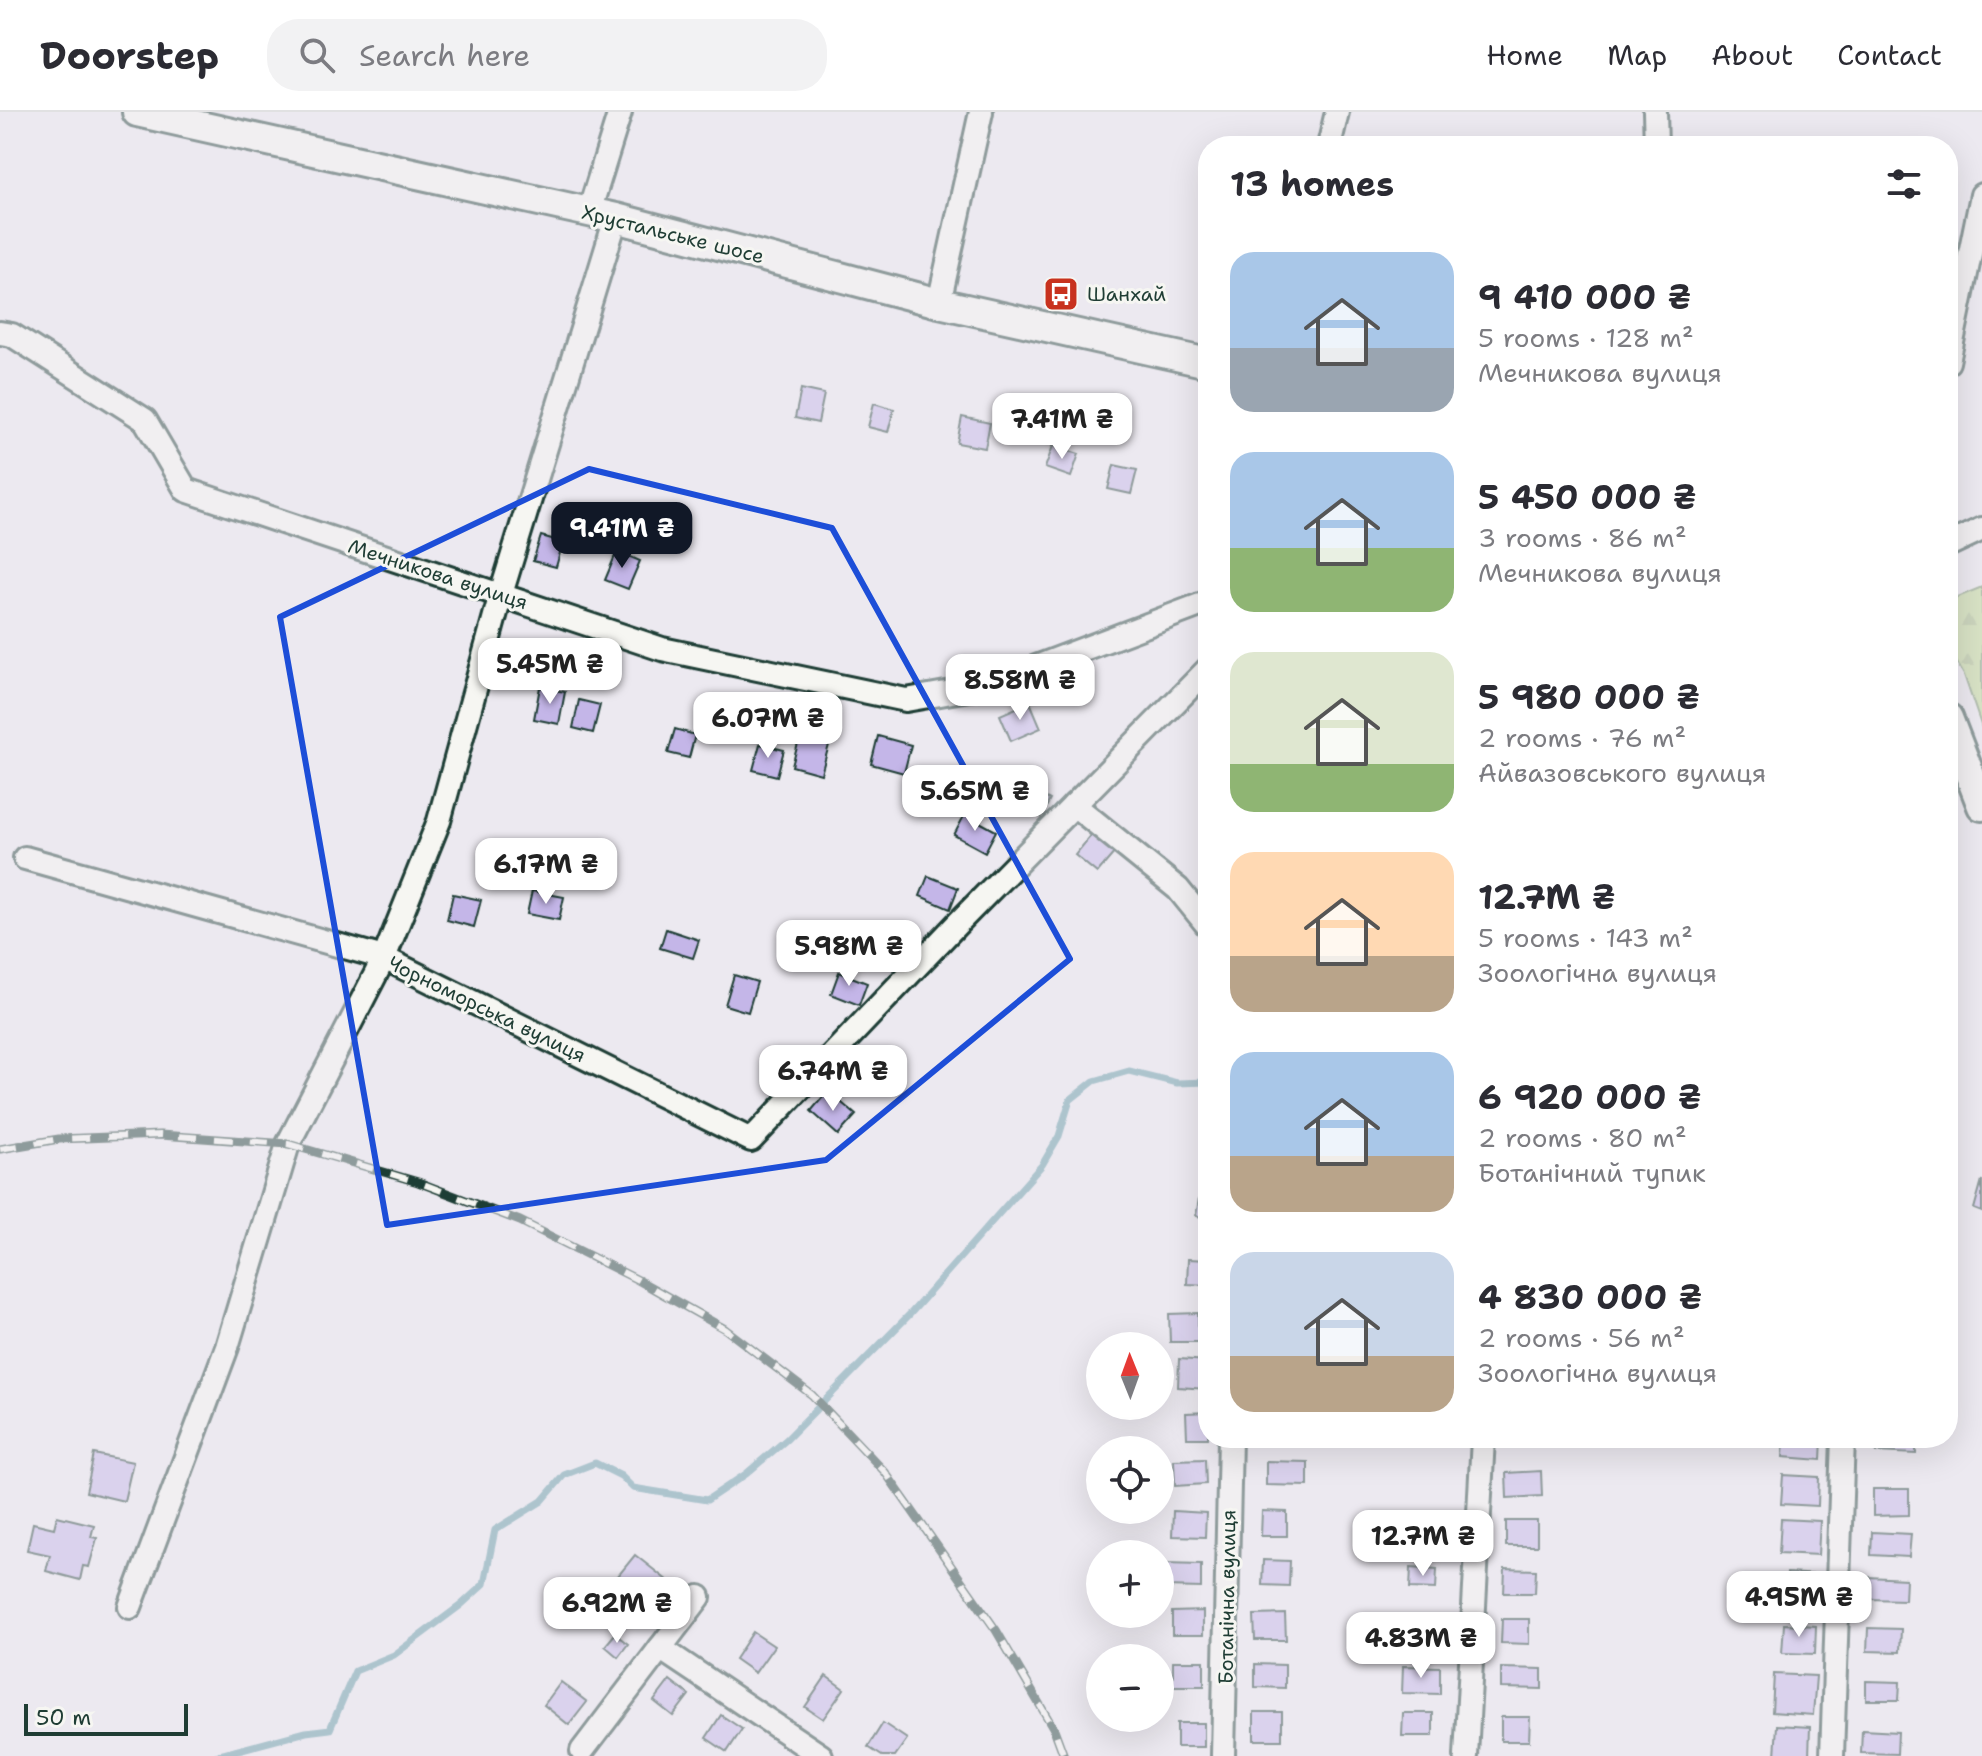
<!DOCTYPE html>
<meta charset="utf-8">
<style>
body{margin:0;font-family:"Shantell Sans",sans-serif;background:#f2f2f3;color:#2b2b33;height:100vh;display:flex;flex-direction:column;font-size:30px;white-space:nowrap}
*{box-sizing:border-box;margin:0}
p{font-size:26px;color:#7c7c81}
.icon{flex:none;width:44px;height:44px;fill:none;stroke:currentColor;stroke-width:2;stroke-linecap:round;stroke-linejoin:round}
.map{position:relative;flex:1;overflow:hidden}
.drawer{position:absolute;left:1198px;top:24px;width:760px;height:1312px;display:flex;flex-direction:column;background:#fff;border-radius:32px;box-shadow:0 8px 32px #0002}
.drawer>*{flex:none}
.needle{width:52px;rotate:359deg}
.buttons{position:absolute;left:1086px;top:1220px;display:grid;gap:16px}
.buttons a{display:grid;place-items:center;width:88px;height:88px;border-radius:50%;background:#fff;box-shadow:0 8px 32px #0002;font-size:40px}
.scale{position:absolute;left:24px;bottom:20px;width:164px;box-sizing:border-box;padding-left:8px;border:4px solid #1f3d34;border-top:0;font-size:22px;line-height:28px;white-space:nowrap;color:#1f3d34;-webkit-text-stroke:6px #f6f6f2;paint-order:stroke}
.price{position:absolute;translate:-50% -68px;padding:0 18px;border-radius:16px;background:#fff;color:#222;font-size:26px;line-height:52px;filter:drop-shadow(0 2px 4px #0008)}
.price::after{content:'';position:absolute;left:50%;top:48px;width:24px;height:18px;margin-left:-12px;background:inherit;clip-path:polygon(0 0,100% 0,50% 100%)}
.price.on{background:#111827;color:#fff}
ul{padding:0;list-style:none}
li{display:flex;align-items:center;gap:24px;height:200px;padding:0 32px}
li span{display:grid;place-items:center;flex:none;width:224px;height:160px;border-radius:24px;color:#555}
li>.icon{margin-inline-start:auto}
span .icon{width:96px;height:96px;fill:#fffc;stroke-width:1}
li b{font-size:34px}
h2{display:flex;justify-content:space-between;align-items:center;height:96px;padding:0 32px;font-size:34px}
header{display:flex;align-items:center;gap:48px;box-sizing:border-box;height:112px;padding:0 40px;background:#fff;border-bottom:2px solid #e1e1e2}
header strong{font-size:38px}
nav{display:flex;gap:44px;margin-inline-start:auto;font-size:28px}
.search{width:560px;height:72px;background:#f2f2f3;display:flex;align-items:center;gap:20px;box-sizing:border-box;padding:0 28px;border-radius:32px;color:#7c7c81;font-size:30px}
.map>svg:first-child{display:block}
.forest{fill:url(#forest-firs);stroke:#6e8b62;stroke-width:2}
.lines{fill:none;stroke-linecap:round;stroke-linejoin:round}
.stream{stroke:#6098a3;stroke-width:7}
.building{fill:#c4b6e8;stroke:#1f3d34;stroke-width:2}
.minor-casing{stroke:#1f3d34;stroke-width:28}
.tertiary-casing{stroke:#1f3d34;stroke-width:34}
.minor{stroke:#f6f6f2;stroke-width:22}
.tertiary{stroke:#f6f6f2;stroke-width:28}
.rail-casing{stroke:#1f3d34;stroke-width:9}
.rail{stroke:#f6f6f2;stroke-width:6;stroke-dasharray:18;stroke-linecap:butt}
.marked{fill:none;stroke:#1d4ed8;stroke-width:6;stroke-linejoin:round}
.labels{text-anchor:middle;stroke-width:6;stroke-linejoin:round;paint-order:stroke}
.street-label{font-size:20px;fill:#1f3d34;stroke:#f6f6f2}
.poi-label{font-size:20px;fill:#1f3d34;stroke:#f6f6f2;text-anchor:start}
</style>
<header>
<strong>Doorstep</strong>
<div class="search"><svg class="icon" aria-label="search" viewBox="0 0 24 24"><circle cx="10" cy="10" r="6"/><path d="M15 15l6 6"/></svg>Search here</div>
<nav><a>Home</a><a>Map</a><a>About</a><a>Contact</a></nav>
</header>
<div class="map">
<svg width="1982" height="1644" viewBox="0 0 1982 1644">
<defs>
<pattern id="forest-firs" width="22" height="20" patternUnits="userSpaceOnUse" patternTransform="scale(2)"><rect width="22" height="20" fill="#bed991"/><path d="M5 1l3.5 6h-7zM16 11l3.5 6h-7z" fill="#a3bb7e"/></pattern>
</defs>
<rect width="100%" height="100%" fill="#ece9f0"/>
<filter id="ink" filterUnits="userSpaceOnUse"><feTurbulence type="fractalNoise" baseFrequency=".0125" numOctaves="2"/><feDisplacementMap in="SourceGraphic" scale="16" xChannelSelector="R" yChannelSelector="G"/><feConvolveMatrix kernelMatrix="1 2 1 2 8 2 1 2 1" color-interpolation-filters="sRGB"/></filter>
<g filter="url(#ink)">
<path class="forest" d="M1982,475V616L1964,563L1948,535V489Z"/>
<g class="lines">
<path class="stream" d="M216,1644L306,1620L330,1617L355,1559L394,1543L461,1493L484,1472L495,1418L542,1389L564,1363L595,1351L621,1364L633,1376L707,1388L746,1362L787,1327L911,1201L1042,1053L1059,1024L1070,988L1094,969L1129,959L1177,971L1208,970"/>
</g>
<g class="building">
<path d="M801,277L824,282L818,311L795,306Z"/>
<path d="M874,291L894,297L888,320L868,315Z"/>
<path d="M962,305L990,311L985,336L957,331Z"/>
<path d="M1053,334L1079,342L1071,365L1045,356Z"/>
<path d="M1114,353L1137,358L1131,382L1108,377Z"/>
<path d="M541,424L563,430L556,455L533,449Z"/>
<path d="M617,439L640,449L628,477L605,468Z"/>
<path d="M540,575L565,580L559,612L534,607Z"/>
<path d="M579,588L600,593L593,621L573,616Z"/>
<path d="M1030,590L1041,616L1011,629L1000,603Z"/>
<path d="M675,617L695,623L689,646L668,641Z"/>
<path d="M800,624L829,633L821,662L792,654Z"/>
<path d="M878,624L911,633L904,661L871,652Z"/>
<path d="M760,632L784,638L777,664L753,658Z"/>
<path d="M1028,677L1050,688L1041,705L1019,694Z"/>
<path d="M965,702L996,719L985,740L954,723Z"/>
<path d="M1093,721L1115,740L1097,761L1075,743Z"/>
<path d="M928,764L958,776L950,797L920,784Z"/>
<path d="M532,779L564,785L559,808L527,802Z"/>
<path d="M453,782L481,788L474,815L447,808Z"/>
<path d="M666,817L699,828L693,846L660,836Z"/>
<path d="M880,821L905,835L894,855L869,841Z"/>
<path d="M839,860L867,871L859,893L831,882Z"/>
<path d="M734,863L757,870L748,900L725,893Z"/>
<path d="M828,979L856,1003L838,1023L811,999Z"/>
<path d="M1982,1068V1100L1974,1097Z"/>
<path d="M1200,1080L1208,1082V1106L1196,1104Z"/>
<path d="M1188,1147L1208,1148V1173L1187,1172Z"/>
<path d="M1198,1201V1230H1170L1169,1202Z"/>
<path d="M1179,1247L1208,1249L1207,1277L1178,1275Z"/>
<path d="M1208,1300V1326H1187L1186,1301Z"/>
<path d="M1418,1326H1447L1448,1333H1418Z"/>
<rect x="1510" y="1326" width="32" height="8"/>
<path d="M1784,1326H1822L1821,1348L1783,1345Z"/>
<path d="M1876,1326H1916V1342L1876,1340Z"/>
<path d="M94,1342L133,1350L124,1389L86,1380Z"/>
<path d="M1205,1347L1206,1372L1175,1374L1174,1348Z"/>
<path d="M1266,1349L1308,1350V1374L1266,1373Z"/>
<path d="M1541,1359L1542,1384L1507,1386L1506,1361Z"/>
<path d="M1783,1363L1819,1365L1818,1394L1781,1392Z"/>
<path d="M1873,1377H1909V1403L1873,1404Z"/>
<path d="M1173,1399L1206,1401L1205,1425L1172,1424Z"/>
<path d="M1262,1399L1287,1400V1424H1261Z"/>
<rect x="1416" y="1403" width="29" height="26"/>
<path d="M57,1404L94,1413L91,1425L97,1426L89,1455L83,1454L80,1468L46,1459L50,1443L27,1438L33,1411L54,1416Z"/>
<path d="M1781,1407L1820,1409L1818,1443L1779,1441Z"/>
<rect x="1506" y="1409" width="31" height="25"/>
<path d="M1872,1420L1911,1422L1909,1445L1871,1443Z"/>
<path d="M635,1443L673,1473L650,1501L613,1470Z"/>
<path d="M1263,1448L1290,1449L1289,1474L1262,1473Z"/>
<path d="M1165,1451L1201,1452V1476L1165,1475Z"/>
<path d="M1411,1455L1437,1457L1436,1477L1410,1476Z"/>
<path d="M1505,1457L1536,1458L1535,1481H1504Z"/>
<path d="M1787,1461L1819,1463L1817,1492L1785,1491Z"/>
<path d="M1868,1465L1906,1467L1905,1488L1867,1487Z"/>
<path d="M1203,1499V1523H1172V1500Z"/>
<path d="M1285,1502L1286,1528H1255L1254,1503Z"/>
<rect x="1402" y="1504" width="35" height="25"/>
<path d="M1502,1507H1529V1532L1501,1531Z"/>
<path d="M1784,1512L1816,1514L1815,1542L1782,1541Z"/>
<path d="M1868,1516L1901,1517L1900,1540L1867,1539Z"/>
<path d="M753,1520L774,1534L755,1561L735,1547Z"/>
<path d="M615,1522L628,1532L618,1545L605,1534Z"/>
<rect x="1173" y="1549" width="31" height="25"/>
<path d="M1255,1552L1285,1553V1576L1255,1575Z"/>
<path d="M1403,1554L1440,1555V1582L1402,1581Z"/>
<path d="M1501,1556L1542,1557V1577L1501,1576Z"/>
<path d="M1774,1562L1816,1564L1813,1603L1772,1600Z"/>
<path d="M826,1564L844,1577L823,1607L805,1595Z"/>
<path d="M670,1568L689,1583L673,1604L654,1589Z"/>
<path d="M1866,1569L1900,1570L1899,1588H1866Z"/>
<path d="M561,1570L587,1590L569,1613L544,1593Z"/>
<rect x="1254" y="1600" width="28" height="28"/>
<path d="M1403,1601H1433V1624H1402Z"/>
<path d="M721,1603L742,1617L727,1640L706,1626Z"/>
<path d="M1501,1605H1530L1529,1629H1501Z"/>
<path d="M883,1611L907,1627L895,1644H882L868,1635Z"/>
<rect x="1177" y="1611" width="27" height="24"/>
<path d="M1777,1613L1810,1615L1809,1644H1775Z"/>
<path d="M1862,1618L1898,1620L1897,1642L1861,1641Z"/>
</g>
<g class="lines">
<defs>
<g id="minor">
<path d="M1655,0L1656,34"/>
<path d="M1329,34L1337,0"/>
<path d="M589,100L620,0"/>
<path d="M939,191L981,0"/>
<path d="M0,221L12,223L145,308L186,378L662,537L906,588L986,574L1208,490"/>
<path d="M1948,250L1982,83"/>
<path d="M1948,433L1982,417"/>
<path d="M1074,693L1178,777L1208,814"/>
<path d="M25,746L384,846L751,1028L957,812L1208,557"/>
<path d="M130,1495L227,1235L288,1032L384,846L439,709L501,482L616,106"/>
<path d="M660,1536L821,1644"/>
<path d="M582,1639L699,1485"/>
<path d="M1223,1644L1230,1326"/>
<path d="M1466,1644L1483,1326"/>
<path d="M1832,1644L1843,1326"/>
</g>
<g id="tertiary">
<path d="M137,0L616,106L939,191L1208,251"/>
<path d="M1948,606L1982,694"/>
</g>
</defs>
<use href="#minor" class="minor-casing"/>
<use href="#tertiary" class="tertiary-casing"/>
<use href="#minor" class="minor"/>
<use href="#tertiary" class="tertiary"/>
<defs>
<path id="rail" d="M0,1037L59,1027L160,1023L288,1032L418,1070L520,1109L638,1168L725,1217L812,1283L885,1360L996,1518L1054,1617L1064,1644"/>
</defs>
<use href="#rail" class="rail-casing"/>
<use href="#rail" class="rail"/>
</g>
</g>
<path d="M0 0H1982V1644H0ZM589,357L832,416L1070,847L826,1048L387,1113L280,505Z" fill="#ece9f0" fill-opacity=".55" fill-rule="evenodd"/>
<path class="marked" d="M589,357L832,416L1070,847L826,1048L387,1113L280,505Z"/>
<defs>
<symbol id="bus-square" viewBox="-11 -11 22 22"><rect x="-9" y="-9" width="18" height="18" rx="4" fill="#c8321e" stroke="#f6f6f2"/><path d="M-5-6H5V4H4V6H2V4H-2V6H-4V4H-5ZM-3.5-4V0h7V-4ZM-3.5 1.2v1.5H-2V1.2ZM2 1.2v1.5H3.5V1.2Z" fill="#fff"/></symbol>
</defs>
<g fill-rule="evenodd">
<use href="#bus-square" x="1041" y="162" width="40" height="40"/>
</g>
<g class="labels">
<g class="street-label">
<text transform="translate(673 122) rotate(14)" y="7">Хрустальське шосе</text>
<text transform="translate(438 462) rotate(18)" y="7">Мечникова вулиця</text>
<text transform="translate(487 897) rotate(26)" y="7">Чорноморська вулиця</text>
<text transform="translate(1227 1485) rotate(-89)" y="7">Ботанічна вулиця</text>
</g>
<g class="poi-label">
<text x="1087" y="189">Шанхай</text>
</g>
</g>
</svg>
<div class="buttons">
<a><svg class="needle" viewBox="-14 -14 28 28"><path d="M0-13l5 13h-10z" fill="#e53935"/><path d="M0 13l5-13h-10z" fill="#7c7c81"/></svg></a>
<a><svg class="icon" aria-label="locate" viewBox="0 0 24 24"><circle cx="12" cy="12" r="6"/><path d="M12 2v4M12 18v4M2 12h4M18 12h4"/></svg></a>
<a>+</a>
<a>−</a>
</div>
<div class="scale">50 m</div>
<b class="price" style="left:1062px;top:349px">7.41M ₴</b>
<b class="price on" style="left:622px;top:458px">9.41M ₴</b>
<b class="price" style="left:550px;top:594px">5.45M ₴</b>
<b class="price" style="left:1020px;top:610px">8.58M ₴</b>
<b class="price" style="left:768px;top:648px">6.07M ₴</b>
<b class="price" style="left:975px;top:721px">5.65M ₴</b>
<b class="price" style="left:546px;top:794px">6.17M ₴</b>
<b class="price" style="left:849px;top:876px">5.98M ₴</b>
<b class="price" style="left:833px;top:1001px">6.74M ₴</b>
<b class="price" style="left:1423px;top:1466px">12.7M ₴</b>
<b class="price" style="left:1799px;top:1527px">4.95M ₴</b>
<b class="price" style="left:617px;top:1533px">6.92M ₴</b>
<b class="price" style="left:1421px;top:1568px">4.83M ₴</b>
<section class="drawer">
<h2>13 homes<svg class="icon" aria-label="filters" viewBox="0 0 24 24"><path d="M4 7h16M4 17h16"/><circle cx="9" cy="7" r="2"/><circle cx="15" cy="17" r="2"/></svg></h2>
<ul>
<li><span style="background:linear-gradient(#a9c7e8 60%,#9aa5b1 0)"><svg class="icon" aria-label="home" viewBox="0 0 24 24"><path d="M3 11l9-7 9 7M6 9v11h12V9"/></svg></span><div><b>9 410 000 ₴</b><p>5 rooms · 128 m²</p><p>Мечникова вулиця</p></div></li>
<li><span style="background:linear-gradient(#a9c7e8 60%,#8fb573 0)"><svg class="icon" aria-label="home" viewBox="0 0 24 24"><path d="M3 11l9-7 9 7M6 9v11h12V9"/></svg></span><div><b>5 450 000 ₴</b><p>3 rooms · 86 m²</p><p>Мечникова вулиця</p></div></li>
<li><span style="background:linear-gradient(#dfe7d0 70%,#8fb573 0)"><svg class="icon" aria-label="home" viewBox="0 0 24 24"><path d="M3 11l9-7 9 7M6 9v11h12V9"/></svg></span><div><b>5 980 000 ₴</b><p>2 rooms · 76 m²</p><p>Айвазовського вулиця</p></div></li>
<li><span style="background:linear-gradient(#ffd9b3 65%,#b9a48a 0)"><svg class="icon" aria-label="home" viewBox="0 0 24 24"><path d="M3 11l9-7 9 7M6 9v11h12V9"/></svg></span><div><b>12.7M ₴</b><p>5 rooms · 143 m²</p><p>Зоологічна вулиця</p></div></li>
<li><span style="background:linear-gradient(#a9c7e8 65%,#b9a48a 0)"><svg class="icon" aria-label="home" viewBox="0 0 24 24"><path d="M3 11l9-7 9 7M6 9v11h12V9"/></svg></span><div><b>6 920 000 ₴</b><p>2 rooms · 80 m²</p><p>Ботанічний тупик</p></div></li>
<li><span style="background:linear-gradient(#c9d6e8 65%,#b9a48a 0)"><svg class="icon" aria-label="home" viewBox="0 0 24 24"><path d="M3 11l9-7 9 7M6 9v11h12V9"/></svg></span><div><b>4 830 000 ₴</b><p>2 rooms · 56 m²</p><p>Зоологічна вулиця</p></div></li>
</ul>
</section>
</div>
